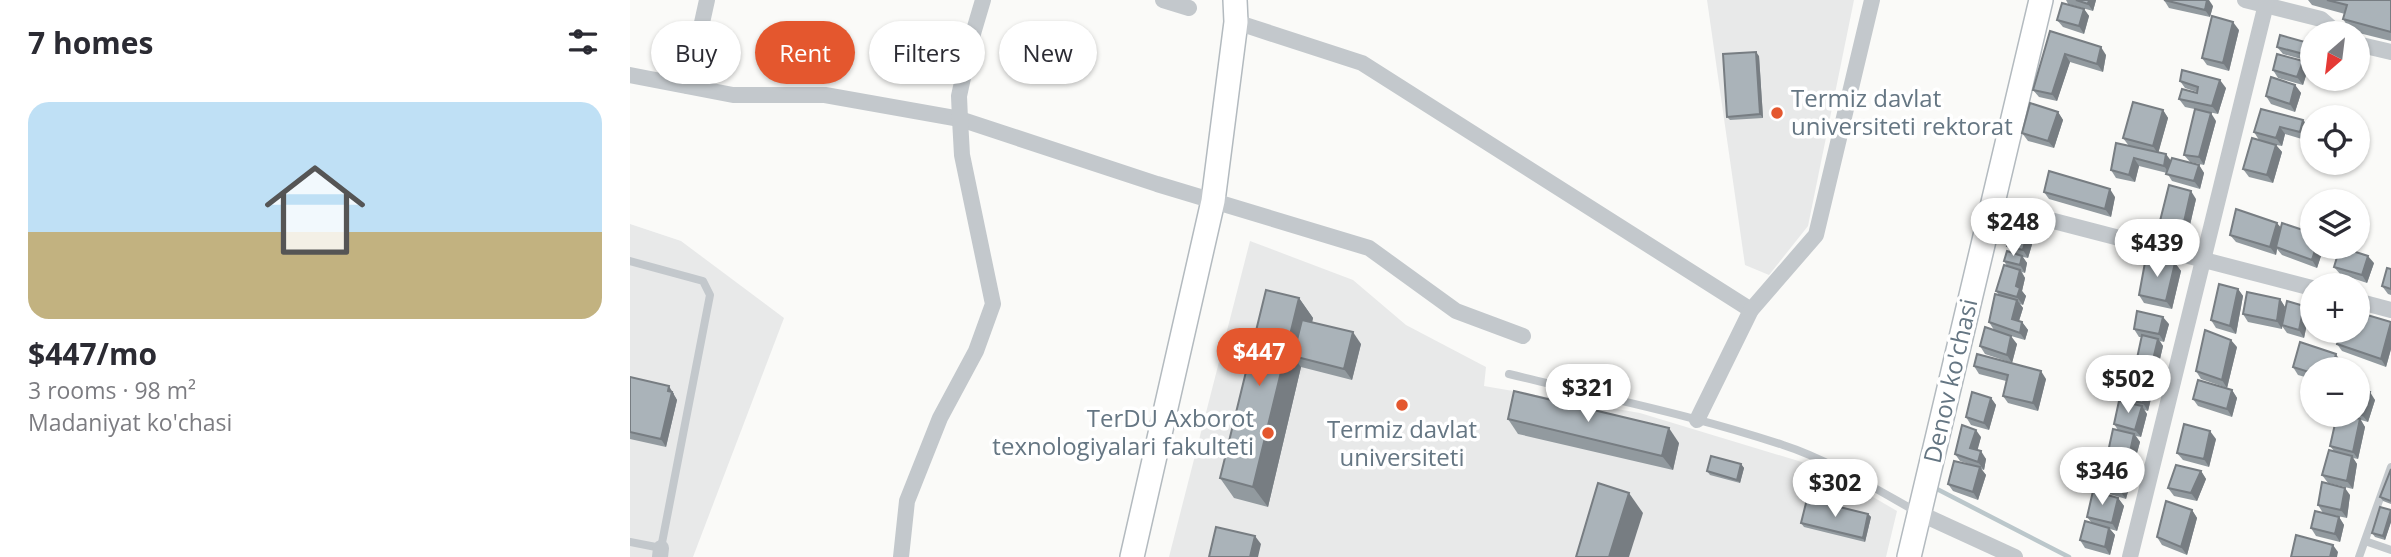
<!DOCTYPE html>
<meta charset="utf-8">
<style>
body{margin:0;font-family:"Open Sans",sans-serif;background:#f7f7f7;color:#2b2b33;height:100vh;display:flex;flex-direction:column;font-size:26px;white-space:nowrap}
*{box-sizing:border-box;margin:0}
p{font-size:23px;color:#7c7c81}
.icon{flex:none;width:38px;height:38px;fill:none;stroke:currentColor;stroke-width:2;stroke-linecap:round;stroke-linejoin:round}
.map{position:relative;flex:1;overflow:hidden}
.side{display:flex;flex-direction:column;background:#fff;width:630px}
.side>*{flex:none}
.hud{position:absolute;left:21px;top:21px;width:665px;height:63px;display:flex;gap:14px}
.needle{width:46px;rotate:208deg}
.controls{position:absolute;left:1670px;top:21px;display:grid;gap:14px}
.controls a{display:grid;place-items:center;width:70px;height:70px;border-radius:50%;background:#fff;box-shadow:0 2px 5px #0004;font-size:35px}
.price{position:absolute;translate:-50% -60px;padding:0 16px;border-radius:24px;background:#fff;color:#222;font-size:23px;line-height:46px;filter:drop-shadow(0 2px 4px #0008)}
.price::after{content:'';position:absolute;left:50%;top:42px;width:21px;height:16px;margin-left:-10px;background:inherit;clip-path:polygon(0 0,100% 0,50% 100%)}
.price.current{background:#e4572e;color:#fff}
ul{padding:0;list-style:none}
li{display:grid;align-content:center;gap:14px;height:371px;padding:0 28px}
li span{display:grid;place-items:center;height:217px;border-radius:21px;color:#555}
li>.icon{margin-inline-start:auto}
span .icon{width:126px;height:126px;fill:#fffc;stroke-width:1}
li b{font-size:30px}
h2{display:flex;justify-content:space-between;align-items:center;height:84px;padding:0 28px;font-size:30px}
.pill{padding:0 24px;border-radius:32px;background:#fff;box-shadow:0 2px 5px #0004;font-size:24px;line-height:63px}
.pill.current{background:#e4572e;color:#fff}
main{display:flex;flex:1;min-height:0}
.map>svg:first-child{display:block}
.built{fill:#e8e9e9}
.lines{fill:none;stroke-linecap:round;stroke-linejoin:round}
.stream{stroke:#bbc7cb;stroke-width:4.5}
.secondary-casing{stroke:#b3babf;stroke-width:26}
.lane{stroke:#c3c8cc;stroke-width:8}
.street{stroke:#c3c8cc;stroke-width:16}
.secondary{stroke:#fff;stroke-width:23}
.wall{fill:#929a9f}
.shaded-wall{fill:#777d82}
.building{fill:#aab3b9;stroke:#777d82;stroke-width:2}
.poi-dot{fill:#e4572e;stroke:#fff;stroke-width:2.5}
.labels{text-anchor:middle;stroke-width:7;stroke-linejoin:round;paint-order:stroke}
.poi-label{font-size:24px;fill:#657683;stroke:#fff;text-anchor:start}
.street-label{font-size:24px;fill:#657683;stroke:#fff}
</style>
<main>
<section class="side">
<h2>7 homes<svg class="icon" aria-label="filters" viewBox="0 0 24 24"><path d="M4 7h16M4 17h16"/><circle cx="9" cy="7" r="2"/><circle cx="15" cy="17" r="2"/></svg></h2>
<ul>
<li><span style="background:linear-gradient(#bfe0f5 60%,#c2b280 0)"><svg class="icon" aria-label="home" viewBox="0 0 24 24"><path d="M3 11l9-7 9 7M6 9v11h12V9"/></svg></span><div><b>$447/mo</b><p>3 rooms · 98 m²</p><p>Madaniyat ko'chasi</p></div></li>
</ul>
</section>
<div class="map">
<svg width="1761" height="557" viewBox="0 0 1761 557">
<rect width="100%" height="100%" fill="#fafaf8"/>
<g class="built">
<path d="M1077,0H1224L1178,226L1139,275L1115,265Z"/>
<path d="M0,224L51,241L154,318L63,557H0Z"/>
<path d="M620,241L723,280L776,325L856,367L854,386L1010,413L1195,469L1267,511L1256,557H539Z"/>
</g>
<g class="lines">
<path class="stream" d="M1305,488L1439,557"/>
<defs>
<g id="secondary">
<path d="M502,557L583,201L606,22L605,0"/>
<path d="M1279,557L1411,0"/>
</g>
</defs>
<use href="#secondary" class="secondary-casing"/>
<g class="lane">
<path d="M0,261L73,281L80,295L31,548L0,542"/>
<path d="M879,374C971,397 1064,415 1153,445C1197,459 1246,489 1287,512"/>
<path d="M1735,541L1761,550"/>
<path d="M1729,557L1761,467"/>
</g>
<g class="street">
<path d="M533,0L559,8"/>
<path d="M1615,0L1691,19L1707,33"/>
<path d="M606,22L732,63L1121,310"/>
<path d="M1727,44L1761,52"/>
<path d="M0,75L103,95H195L330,119L527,184L739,248L826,311L893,336"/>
<path d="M58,86L77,0"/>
<path d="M1362,205L1682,288"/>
<path d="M1727,301L1761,310"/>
<path d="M1067,420L1121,310L1186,235L1242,0"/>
<path d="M1289,513L1385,557"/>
<path d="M30,557L31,548"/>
<path d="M271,557L277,501L310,418L346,351L363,304L332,155L330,119L329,96L342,37L353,0"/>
<path d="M1500,557L1637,0"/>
</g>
<use href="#secondary" class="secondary"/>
</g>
<g class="wall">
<path d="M1436,0H1466L1463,11L1438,4Z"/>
<path d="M1534,0L1583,6L1580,17L1539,8Z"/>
<path d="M1678,0H1761V41L1721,31L1713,19L1715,14L1682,5Z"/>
<path d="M1454,9L1459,16L1454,34L1433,27L1427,20Z"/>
<path d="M1609,30L1599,71L1577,65L1572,58Z"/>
<path d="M1420,31L1476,55L1473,72L1440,62L1427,101L1409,97L1403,90Z"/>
<path d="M1682,44V62L1653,54L1647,47Z"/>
<path d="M1129,56L1133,118L1100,120L1097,117Z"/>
<path d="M1678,69L1673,85L1648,78L1643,70Z"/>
<path d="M1550,81L1596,88L1588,114L1555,107L1549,99L1567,92L1555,88Z"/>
<path d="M1665,85L1671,93L1665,112L1641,104L1636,96Z"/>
<path d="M1533,110L1538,118L1528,153L1541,161L1569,165L1574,173L1570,189L1542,181L1537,173L1509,166L1505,182L1486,178L1481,170L1499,146L1493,138Z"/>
<path d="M1428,112L1433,120L1424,148L1398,141L1392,133Z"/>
<path d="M1673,120L1679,127L1675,140L1655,134L1652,146L1646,145L1652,152L1643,183L1619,177L1613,169L1629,140L1624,132Z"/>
<path d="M1586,121L1574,165L1560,162L1554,155Z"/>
<path d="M1414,192L1485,197L1481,217L1419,199Z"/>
<path d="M1566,199L1556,242L1534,236L1528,229Z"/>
<path d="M1650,227L1682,247H1694L1687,268L1652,255L1647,249L1646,255L1606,242L1600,235Z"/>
<path d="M1403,241L1398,258L1393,257L1397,263L1395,273L1392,272L1395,278L1392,291L1396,296L1393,305L1390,304L1393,308L1389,321L1392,322L1398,330L1395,340L1374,334L1387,344L1382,363L1355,354L1350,346L1364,330L1359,322L1369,295L1366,291L1377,266L1374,261L1381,252L1377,246Z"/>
<path d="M1545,263L1551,271L1542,309L1514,303L1509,295Z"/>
<path d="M1744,263L1737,283L1710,274L1704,267Z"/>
<path d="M1761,269V295L1758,294L1752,286Z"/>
<path d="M1608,289L1613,296L1606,334L1586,328L1581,320Z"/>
<path d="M669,298L683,318L682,322L731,344L722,380L671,367L638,507L604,498L590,478Z"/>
<path d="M1650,299L1655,307L1653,320L1679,314L1674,338L1657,333L1652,326V329L1618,322L1613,314Z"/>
<path d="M1761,322V349L1756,367L1712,351L1707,344Z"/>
<path d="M1539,324L1534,342L1530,341L1533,346L1526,376L1511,371L1506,363L1512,337H1509L1504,329Z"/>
<path d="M1607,347L1597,388L1571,379L1566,371Z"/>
<path d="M1711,362L1709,369H1682V379L1668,375L1663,367Z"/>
<path d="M1344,366L1416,379L1408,411L1378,403L1373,396L1376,381L1349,374Z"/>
<path d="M0,377L44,393V395L47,400L36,447L0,439Z"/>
<path d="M1519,379L1524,386L1518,411L1514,410L1517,414L1511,437L1506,436L1510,442L1504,464L1501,463L1504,468L1496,499L1473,492L1468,485L1481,456L1478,452L1488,430L1484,424L1496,403L1493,399Z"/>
<path d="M1727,388L1745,400L1738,422L1731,420L1735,427L1728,459L1723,458L1727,464L1723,489L1698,483L1692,475L1704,451L1700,446L1707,415H1727Z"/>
<path d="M1602,390L1607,398L1602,417L1568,406L1563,399Z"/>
<path d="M1361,398L1366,405L1359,430L1341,425L1336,417Z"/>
<path d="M878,419L1049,443L1043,470L888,434Z"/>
<path d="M1351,437L1347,450L1356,459L1354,470L1351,469L1356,475L1348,500L1323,491L1318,484L1339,464L1330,461L1325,454Z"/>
<path d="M1586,439L1579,467L1553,460L1547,453Z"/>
<path d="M1111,464L1114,468L1110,483L1080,475L1077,471Z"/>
<path d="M1761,469V504L1753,501L1750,497Z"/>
<path d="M1571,471L1576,479L1567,501L1544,496L1538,488Z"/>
<path d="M1720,495L1717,518L1693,513L1688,505Z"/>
<path d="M1488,498L1494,506L1487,531L1480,529L1485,535L1480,555L1455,548L1450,540L1461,522L1457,517Z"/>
<path d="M1562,510L1567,518L1557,555L1532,545L1527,537Z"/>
<path d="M1761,511V522L1755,540L1745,537L1742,533Z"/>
<path d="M1238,514L1241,517L1235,542L1174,527L1171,523Z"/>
<path d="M1709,517L1714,525L1710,542L1686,536L1681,528Z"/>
</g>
<g class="shaded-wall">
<path d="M1459,0H1466L1463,11L1458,4Z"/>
<path d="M1577,0H1579L1583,6L1580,17L1575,10Z"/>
<path d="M1454,9L1459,16L1454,34L1449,26Z"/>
<path d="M1603,22L1609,30L1599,71L1593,63Z"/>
<path d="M1471,47L1476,55L1473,72L1467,64Z"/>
<path d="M1126,52L1129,56L1133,118L1130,114Z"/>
<path d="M1435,54L1440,62L1427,101L1422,94Z"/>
<path d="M1673,61L1678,69L1673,85L1667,77Z"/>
<path d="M1590,80L1596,88L1588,114L1582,106Z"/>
<path d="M1665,85L1671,93L1665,112L1660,104Z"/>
<path d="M1533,110L1538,118L1528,154L1523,146Z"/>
<path d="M1428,112L1433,120L1424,148L1418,141Z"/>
<path d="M1581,113L1586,121L1574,165L1569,157Z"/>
<path d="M1673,120L1679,127L1675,140L1670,132Z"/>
<path d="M1650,127L1655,134L1652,146L1646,138Z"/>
<path d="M1646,145L1652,152L1643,183L1637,175Z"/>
<path d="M1536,154L1542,162L1539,173L1534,166Z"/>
<path d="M1504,158L1509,166L1505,182L1499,175Z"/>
<path d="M1569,165L1574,173L1570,189L1564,181Z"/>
<path d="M1480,189L1485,197L1481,217L1475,209Z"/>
<path d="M1561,191L1566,199L1556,242L1551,235Z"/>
<path d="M1647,223L1653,230L1646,247L1647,249L1646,255L1640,247Z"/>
<path d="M1397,234L1403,241L1398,258L1393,250Z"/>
<path d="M1686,247H1694L1687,268L1682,260Z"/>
<path d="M1392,256L1397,263L1395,273L1390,265Z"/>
<path d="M1738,256L1744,263L1737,283L1732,275Z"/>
<path d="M1545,263L1551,271L1542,309L1536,301Z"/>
<path d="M1390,270L1395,278L1392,291L1396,296L1393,305L1387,297L1386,286Z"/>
<path d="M1608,289L1613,296L1606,334L1600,326Z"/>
<path d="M669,298L683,318L674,359L663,356L671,367L638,507L623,487Z"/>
<path d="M1650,299L1655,307L1652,329L1647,321Z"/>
<path d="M1387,300L1393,308L1387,327L1382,319Z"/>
<path d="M1674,306L1679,314L1674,338L1669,330Z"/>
<path d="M1533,317L1539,324L1534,342L1529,334Z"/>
<path d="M1392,322L1398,330L1395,340L1390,333Z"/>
<path d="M1761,322V349L1756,367L1751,359Z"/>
<path d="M723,332L731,344L722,380L714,369Z"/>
<path d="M1381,336L1387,344L1382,363L1377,355Z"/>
<path d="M1528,339L1533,346L1526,376L1521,368Z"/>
<path d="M1601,340L1607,347L1597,388L1592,380Z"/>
<path d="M1706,354L1711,362L1709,369H1702Z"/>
<path d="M1411,371L1416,379L1408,411L1403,403Z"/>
<path d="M1519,379L1524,386L1518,411L1513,403Z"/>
<path d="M39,386L47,400L36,447L31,439Z"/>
<path d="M1602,390L1607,398L1602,417L1597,409Z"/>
<path d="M1740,392L1745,400L1738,422L1732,415Z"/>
<path d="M1361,398L1366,405L1359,430L1354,423Z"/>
<path d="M1512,406L1517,414L1511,437L1505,430Z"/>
<path d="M1730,419L1735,427L1728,459L1723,452Z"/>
<path d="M1039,428L1049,443L1043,470L1032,456Z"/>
<path d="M1346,430L1351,437L1346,456L1340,448Z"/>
<path d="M1580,431L1586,439L1579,467L1574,459Z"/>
<path d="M1504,434L1510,442L1504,464L1499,456Z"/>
<path d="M1351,451L1356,459L1354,470L1348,462Z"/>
<path d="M1722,456L1727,464L1723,489L1717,481Z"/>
<path d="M1499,460L1504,468L1496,499L1490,491Z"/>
<path d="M1111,464L1114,468L1110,483L1107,480Z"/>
<path d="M1350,467L1356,475L1348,500L1343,492Z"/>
<path d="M1571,471L1576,479L1567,501L1561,493Z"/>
<path d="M1715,488L1720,495L1717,518L1711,510Z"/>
<path d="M999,493L1013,513L999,557H979Z"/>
<path d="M1488,498L1494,506L1487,531L1482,523Z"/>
<path d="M1562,510L1567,518L1557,555L1551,547Z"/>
<path d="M1761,511V522L1755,540L1753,536Z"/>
<path d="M1238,514L1241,517L1235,542L1233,538Z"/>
<path d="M1709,517L1714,525L1710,542L1705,534Z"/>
<path d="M1479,528L1485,535L1480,555L1475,547Z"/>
<path d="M625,536L631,544L628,557H620Z"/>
<path d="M1703,545L1708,552L1707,557H1700Z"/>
</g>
<g class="building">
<path d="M1446,0H1459L1458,4Z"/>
<path d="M1534,0H1577L1575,10Z"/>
<path d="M1697,0H1761V32L1713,19L1717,5Z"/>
<path d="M1432,3L1454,9L1449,26L1427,20Z"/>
<path d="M1582,16L1603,22L1593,63L1572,58Z"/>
<path d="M1420,31L1471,47L1467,64L1435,54L1422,94L1403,90Z"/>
<path d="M1650,35L1682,44L1681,56L1647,47Z"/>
<path d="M1126,52L1130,114L1097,117L1093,54Z"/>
<path d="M1647,54L1673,61L1667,77L1643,70Z"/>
<path d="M1552,70L1590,80L1582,106L1549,99L1552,89L1567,93L1568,87L1550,81Z"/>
<path d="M1641,77L1665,85L1660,104L1636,96Z"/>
<path d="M1503,102L1533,110L1523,146L1493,138Z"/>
<path d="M1400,103L1428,112L1418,141L1392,133Z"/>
<path d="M1565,109L1581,113L1569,157L1554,155Z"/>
<path d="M1631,109L1673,120L1670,132L1650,127L1646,138L1624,132Z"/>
<path d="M1622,138L1646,145L1637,175L1613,169Z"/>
<path d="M1486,143L1536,154L1534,166L1504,158L1499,175L1481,170Z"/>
<path d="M1542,158L1569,165L1564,181L1536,174Z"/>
<path d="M1419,171L1480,189L1475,209L1414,192Z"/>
<path d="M1539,185L1561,191L1551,235L1528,229Z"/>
<path d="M1606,209L1647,223L1640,247L1600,235Z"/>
<path d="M1652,223L1682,233V247H1686L1682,260L1646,247Z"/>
<path d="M1380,229L1397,234L1393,250L1377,246Z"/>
<path d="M1710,247L1738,256L1732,275L1704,267Z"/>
<path d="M1377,251L1392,256L1390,265L1374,261Z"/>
<path d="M1516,257L1545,263L1536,301L1509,295Z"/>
<path d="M1374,265L1390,270L1386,286L1390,288L1387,297L1366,291Z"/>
<path d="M1757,268L1761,269V289L1752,286Z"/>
<path d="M1589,284L1608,289L1600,326L1581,320Z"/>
<path d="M636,290L669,298L623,487L590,478Z"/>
<path d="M1617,292L1650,299L1647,321L1613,314Z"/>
<path d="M1365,294L1387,300L1382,319L1392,322L1390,333L1359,322Z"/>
<path d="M1657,301L1674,306L1669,330L1652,325Z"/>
<path d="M1507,311L1533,317L1529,334L1504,329Z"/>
<path d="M1727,312L1761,322L1751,359L1707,344L1711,331H1727Z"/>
<path d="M672,320L723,332L714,369L663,356Z"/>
<path d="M1355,327L1381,336L1377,355L1350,346Z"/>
<path d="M1575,330L1601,340L1592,380L1566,371Z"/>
<path d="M1512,335L1528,339L1521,368L1506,363Z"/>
<path d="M1670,342L1706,354L1702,369H1682V373L1663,367Z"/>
<path d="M1347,354L1411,371L1403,403L1373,396L1378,375L1344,366Z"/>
<path d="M1498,375L1519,379L1513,403L1493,399Z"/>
<path d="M0,377L39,386L38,391L42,392L31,439L0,432Z"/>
<path d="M1568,380L1602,390L1597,409L1563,399Z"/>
<path d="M1727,388L1740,392L1732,415L1727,413Z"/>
<path d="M884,391L1039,428L1032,456L878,419Z"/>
<path d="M1342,392L1361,398L1354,423L1336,417Z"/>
<path d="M1489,401L1512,406L1505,430L1484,424Z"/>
<path d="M1707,415H1715L1730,419L1723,452L1700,446Z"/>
<path d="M1554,424L1580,431L1574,459L1547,453Z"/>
<path d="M1332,425L1346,430L1340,448L1351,451L1348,462L1325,454Z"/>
<path d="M1483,429L1504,434L1499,456L1478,452Z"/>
<path d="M1699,450L1722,456L1717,481L1692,475Z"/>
<path d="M1476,455L1499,460L1490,491L1468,485Z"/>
<path d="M1081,456L1111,464L1107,480L1077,471Z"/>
<path d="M1324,461L1350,467L1343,492L1318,484Z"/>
<path d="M1546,465L1571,471L1561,493L1538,488Z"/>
<path d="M1761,469V501L1750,497Z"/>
<path d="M1692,482L1715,488L1711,510L1688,505Z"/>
<path d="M968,483L999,493L979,557H946Z"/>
<path d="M1463,491L1488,498L1482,523L1457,517Z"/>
<path d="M1177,499L1238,514L1233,538L1171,523Z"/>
<path d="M1536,501L1562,510L1551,547L1527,537Z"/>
<path d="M1750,507L1761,510L1753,536L1742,533Z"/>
<path d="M1685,511L1709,517L1705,534L1681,528Z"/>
<path d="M1455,521L1479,528L1475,547L1450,540Z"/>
<path d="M586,527L625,536L620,557H579Z"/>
<path d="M1666,535L1703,545L1700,557H1661Z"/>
</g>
<g class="poi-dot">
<circle cx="1147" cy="113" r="7"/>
<circle cx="772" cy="405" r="7"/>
<circle cx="638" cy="433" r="7"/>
</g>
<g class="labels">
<g class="poi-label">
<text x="1161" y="107">Termiz davlat<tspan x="1161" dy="28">universiteti rektorat</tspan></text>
<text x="624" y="427" text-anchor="end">TerDU Axborot<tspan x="624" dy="28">texnologiyalari fakulteti</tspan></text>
<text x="772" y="438" text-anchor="middle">Termiz davlat<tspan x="772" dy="28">universiteti</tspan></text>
</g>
<g class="street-label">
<text transform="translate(1321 381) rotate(-77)" y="8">Denov ko'chasi</text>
</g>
</g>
</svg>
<div class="controls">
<a><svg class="needle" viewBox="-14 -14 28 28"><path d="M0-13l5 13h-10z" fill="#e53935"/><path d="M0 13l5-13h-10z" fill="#7c7c81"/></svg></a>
<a><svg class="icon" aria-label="locate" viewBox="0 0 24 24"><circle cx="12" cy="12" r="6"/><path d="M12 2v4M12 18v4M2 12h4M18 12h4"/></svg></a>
<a><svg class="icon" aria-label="layers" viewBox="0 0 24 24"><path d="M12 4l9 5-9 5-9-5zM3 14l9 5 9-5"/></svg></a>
<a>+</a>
<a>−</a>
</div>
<b class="price" style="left:1383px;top:258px">$248</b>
<b class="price" style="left:1527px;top:279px">$439</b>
<b class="price current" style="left:629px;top:388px">$447</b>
<b class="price" style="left:1498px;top:415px">$502</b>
<b class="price" style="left:958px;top:424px">$321</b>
<b class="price" style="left:1472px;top:507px">$346</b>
<b class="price" style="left:1205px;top:519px">$302</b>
<div class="hud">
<a class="pill">Buy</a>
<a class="pill current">Rent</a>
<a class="pill">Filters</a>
<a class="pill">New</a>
</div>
</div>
</main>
